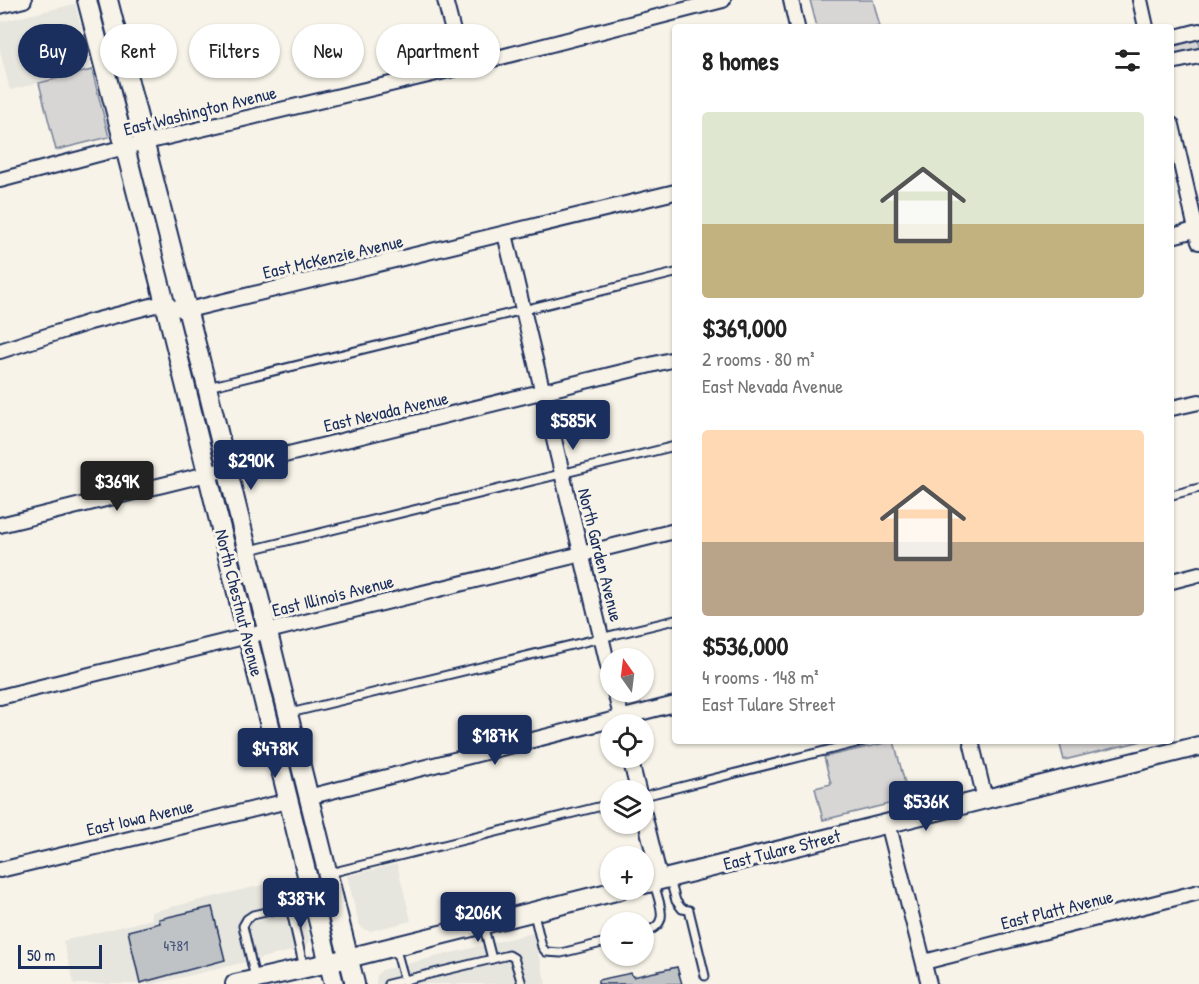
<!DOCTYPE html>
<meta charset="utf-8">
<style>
body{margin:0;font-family:"Patrick Hand",sans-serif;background:#f6f6f6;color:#222;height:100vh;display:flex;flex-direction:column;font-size:22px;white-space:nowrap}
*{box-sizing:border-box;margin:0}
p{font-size:20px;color:#767676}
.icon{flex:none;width:33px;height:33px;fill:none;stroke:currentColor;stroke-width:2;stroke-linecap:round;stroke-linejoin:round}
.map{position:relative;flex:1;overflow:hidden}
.panel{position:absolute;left:672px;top:24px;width:502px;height:720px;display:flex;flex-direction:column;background:#fff;border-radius:6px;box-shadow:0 2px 4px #0004}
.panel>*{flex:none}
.top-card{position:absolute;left:18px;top:24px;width:564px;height:54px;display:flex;gap:12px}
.needle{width:39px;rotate:346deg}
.controls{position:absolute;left:600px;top:648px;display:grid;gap:12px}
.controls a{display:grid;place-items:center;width:54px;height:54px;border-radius:50%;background:#fff;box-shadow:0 2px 4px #0004;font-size:30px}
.scale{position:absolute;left:18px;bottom:15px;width:84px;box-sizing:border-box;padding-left:6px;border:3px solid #1b2f5e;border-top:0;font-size:16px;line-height:21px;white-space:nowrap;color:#1b2f5e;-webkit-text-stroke:4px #f7f3e8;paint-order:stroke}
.price{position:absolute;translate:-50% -51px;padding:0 14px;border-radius:6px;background:#1b2f5e;color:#fff;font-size:20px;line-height:39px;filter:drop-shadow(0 2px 3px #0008)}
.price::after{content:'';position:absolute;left:50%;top:36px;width:18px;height:14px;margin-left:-9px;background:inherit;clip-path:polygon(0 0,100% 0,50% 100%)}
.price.active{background:#222;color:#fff}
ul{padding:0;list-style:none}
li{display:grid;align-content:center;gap:12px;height:318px;padding:0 30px}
li span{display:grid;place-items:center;height:186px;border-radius:6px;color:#555}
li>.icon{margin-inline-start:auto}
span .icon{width:108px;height:108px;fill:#fffc;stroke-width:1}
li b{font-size:26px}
h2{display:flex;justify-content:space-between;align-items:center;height:72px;padding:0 30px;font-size:26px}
.pill{padding:0 21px;border-radius:27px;background:#fff;box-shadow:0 2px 4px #0004;font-size:21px;line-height:54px}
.pill.active{background:#1b2f5e;color:#fff}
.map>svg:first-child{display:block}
.built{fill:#e6e5de}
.green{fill:#d7d6d4;stroke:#798299;stroke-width:1.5}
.building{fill:#c0c3c5;stroke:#1b2f5e;stroke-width:1.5}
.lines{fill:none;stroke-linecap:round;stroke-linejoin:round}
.service-casing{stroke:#1b2f5e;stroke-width:11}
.minor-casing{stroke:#1b2f5e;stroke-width:18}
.secondary-casing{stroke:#1b2f5e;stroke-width:22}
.service{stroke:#f7f3e8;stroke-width:7}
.minor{stroke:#f7f3e8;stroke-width:14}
.secondary{stroke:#f7f3e8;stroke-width:18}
.labels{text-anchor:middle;stroke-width:6;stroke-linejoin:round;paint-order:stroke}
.number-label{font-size:15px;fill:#445478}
.street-label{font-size:18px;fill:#1b2f5e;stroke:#f7f3e8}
</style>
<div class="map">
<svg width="1199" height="984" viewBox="0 0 1199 984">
<rect width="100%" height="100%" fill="#f7f3e8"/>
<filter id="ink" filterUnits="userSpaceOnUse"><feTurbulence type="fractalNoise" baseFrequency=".0167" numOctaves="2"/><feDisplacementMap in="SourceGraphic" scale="12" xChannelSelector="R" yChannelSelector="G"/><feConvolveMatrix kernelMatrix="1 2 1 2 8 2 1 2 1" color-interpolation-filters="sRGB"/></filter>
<g filter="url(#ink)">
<g class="built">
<path d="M75,4L92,70L10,90L0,51V22Z"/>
<path d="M397,864L411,921L370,931L363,929L359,924L347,876Z"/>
<path d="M295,877L309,936V942L303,948L154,984H74L63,941L152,919L151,912Z"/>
<path d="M533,933L546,984H376L377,975L382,970Z"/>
</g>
<g class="green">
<path d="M810,0H873L880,27H817Z"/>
<path d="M1199,35V49L1172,56V42Z"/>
<path d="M92,70L109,137L56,150L39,83Z"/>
<path d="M894,741L909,799L823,820L815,788L831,784L824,757Z"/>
<path d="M1059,741H1142L1064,760Z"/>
</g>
<g class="building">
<path d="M212,907L225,960L140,983L128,931L160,923L159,919Z"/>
<path d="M677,967L682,984H598V980L631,973L633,977Z"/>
</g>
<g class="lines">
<defs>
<g id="service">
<path d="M208,387L675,273"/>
<path d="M1172,495L1199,488"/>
<path d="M250,550L675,446"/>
<path d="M290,713L675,620"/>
<path d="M644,796L864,741"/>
<path d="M330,873L610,804"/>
<path d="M670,880L676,901L682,909L689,910L705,976"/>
<path d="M290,907L304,968"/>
<path d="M534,914L542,947L546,952L561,953L610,941"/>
<path d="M483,924L492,959"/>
<path d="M644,932C672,925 659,904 654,883"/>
<path d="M395,946L405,982"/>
<path d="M255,978L243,926L247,919L253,915L313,901"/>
<path d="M388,984L509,955L514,958L522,984"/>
</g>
<g id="minor">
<path d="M445,0L462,67"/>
<path d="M791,0L797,27"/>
<path d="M1140,0L1146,27"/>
<path d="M0,6L24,0"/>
<path d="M1172,38L1199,31"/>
<path d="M1172,62L1199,56"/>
<path d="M1172,125L1199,242"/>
<path d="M0,180L125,147L462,67L723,0"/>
<path d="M505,234L610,674"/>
<path d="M1172,236L1199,229"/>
<path d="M0,351L90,322L155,305L188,310L675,192"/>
<path d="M1172,408L1199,402"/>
<path d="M0,525L675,359"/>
<path d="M1172,581L1199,574"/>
<path d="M615,692L623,724"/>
<path d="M0,697L675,531"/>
<path d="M971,741L985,799"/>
<path d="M630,758L638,790"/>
<path d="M308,797L675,704"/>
<path d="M644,814L660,879"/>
<path d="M888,823L929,984"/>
<path d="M0,870L288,801"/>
<path d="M924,962L1199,892"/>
</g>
<g id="secondary">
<path d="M87,0L166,307L334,984"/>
<path d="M108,0L207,387L355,984"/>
<path d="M644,884L1199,746"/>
<path d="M235,984L328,963L620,890"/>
</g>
</defs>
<use href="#service" class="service-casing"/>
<use href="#minor" class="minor-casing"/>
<use href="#secondary" class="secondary-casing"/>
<use href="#service" class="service"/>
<use href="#minor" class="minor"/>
<use href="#secondary" class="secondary"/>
</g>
</g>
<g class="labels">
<g class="number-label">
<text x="176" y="951">4781</text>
</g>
<g class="street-label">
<text transform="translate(200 111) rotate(-14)" y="6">East Washington Avenue</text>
<text transform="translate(333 257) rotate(-13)" y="6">East McKenzie Avenue</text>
<text transform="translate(386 412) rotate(-13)" y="6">East Nevada Avenue</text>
<text transform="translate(600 555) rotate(76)" y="6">North Garden Avenue</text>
<text transform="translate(333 596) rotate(-14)" y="6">East Illinois Avenue</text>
<text transform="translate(239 603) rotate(76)" y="6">North Chestnut Avenue</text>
<text transform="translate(140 818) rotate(-13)" y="6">East Iowa Avenue</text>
<text transform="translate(782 850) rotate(-14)" y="6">East Tulare Street</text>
<text transform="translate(1057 910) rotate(-14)" y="6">East Platt Avenue</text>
</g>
</g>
</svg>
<div class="controls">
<a><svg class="needle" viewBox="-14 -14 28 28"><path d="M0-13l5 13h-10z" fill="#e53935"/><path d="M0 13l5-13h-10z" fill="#767676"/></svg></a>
<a><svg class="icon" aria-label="locate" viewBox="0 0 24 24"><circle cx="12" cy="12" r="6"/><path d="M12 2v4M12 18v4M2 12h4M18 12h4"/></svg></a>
<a><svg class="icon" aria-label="layers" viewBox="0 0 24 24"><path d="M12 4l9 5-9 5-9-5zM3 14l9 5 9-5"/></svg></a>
<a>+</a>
<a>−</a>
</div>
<div class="scale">50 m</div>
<b class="price" style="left:573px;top:451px">$585K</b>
<b class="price" style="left:251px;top:491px">$290K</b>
<b class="price active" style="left:117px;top:512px">$369K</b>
<b class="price" style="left:495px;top:766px">$187K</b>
<b class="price" style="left:275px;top:779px">$478K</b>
<b class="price" style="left:926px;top:832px">$536K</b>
<b class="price" style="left:301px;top:929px">$387K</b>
<b class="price" style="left:478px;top:943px">$206K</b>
<div class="top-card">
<a class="pill active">Buy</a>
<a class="pill">Rent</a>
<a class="pill">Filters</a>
<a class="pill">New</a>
<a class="pill">Apartment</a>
</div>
<section class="panel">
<h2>8 homes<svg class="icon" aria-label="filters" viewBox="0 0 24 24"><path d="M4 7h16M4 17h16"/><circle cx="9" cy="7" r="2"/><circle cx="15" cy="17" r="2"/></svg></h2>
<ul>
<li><span style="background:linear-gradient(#dfe7d0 60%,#c2b280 0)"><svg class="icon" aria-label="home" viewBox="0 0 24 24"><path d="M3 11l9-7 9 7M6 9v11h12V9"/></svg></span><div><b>$369,000</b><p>2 rooms · 80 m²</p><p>East Nevada Avenue</p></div></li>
<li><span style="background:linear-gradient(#ffd9b3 60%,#b9a48a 0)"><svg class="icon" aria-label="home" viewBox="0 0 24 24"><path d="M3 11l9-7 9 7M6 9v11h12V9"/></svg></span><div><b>$536,000</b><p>4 rooms · 148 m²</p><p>East Tulare Street</p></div></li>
</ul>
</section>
</div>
